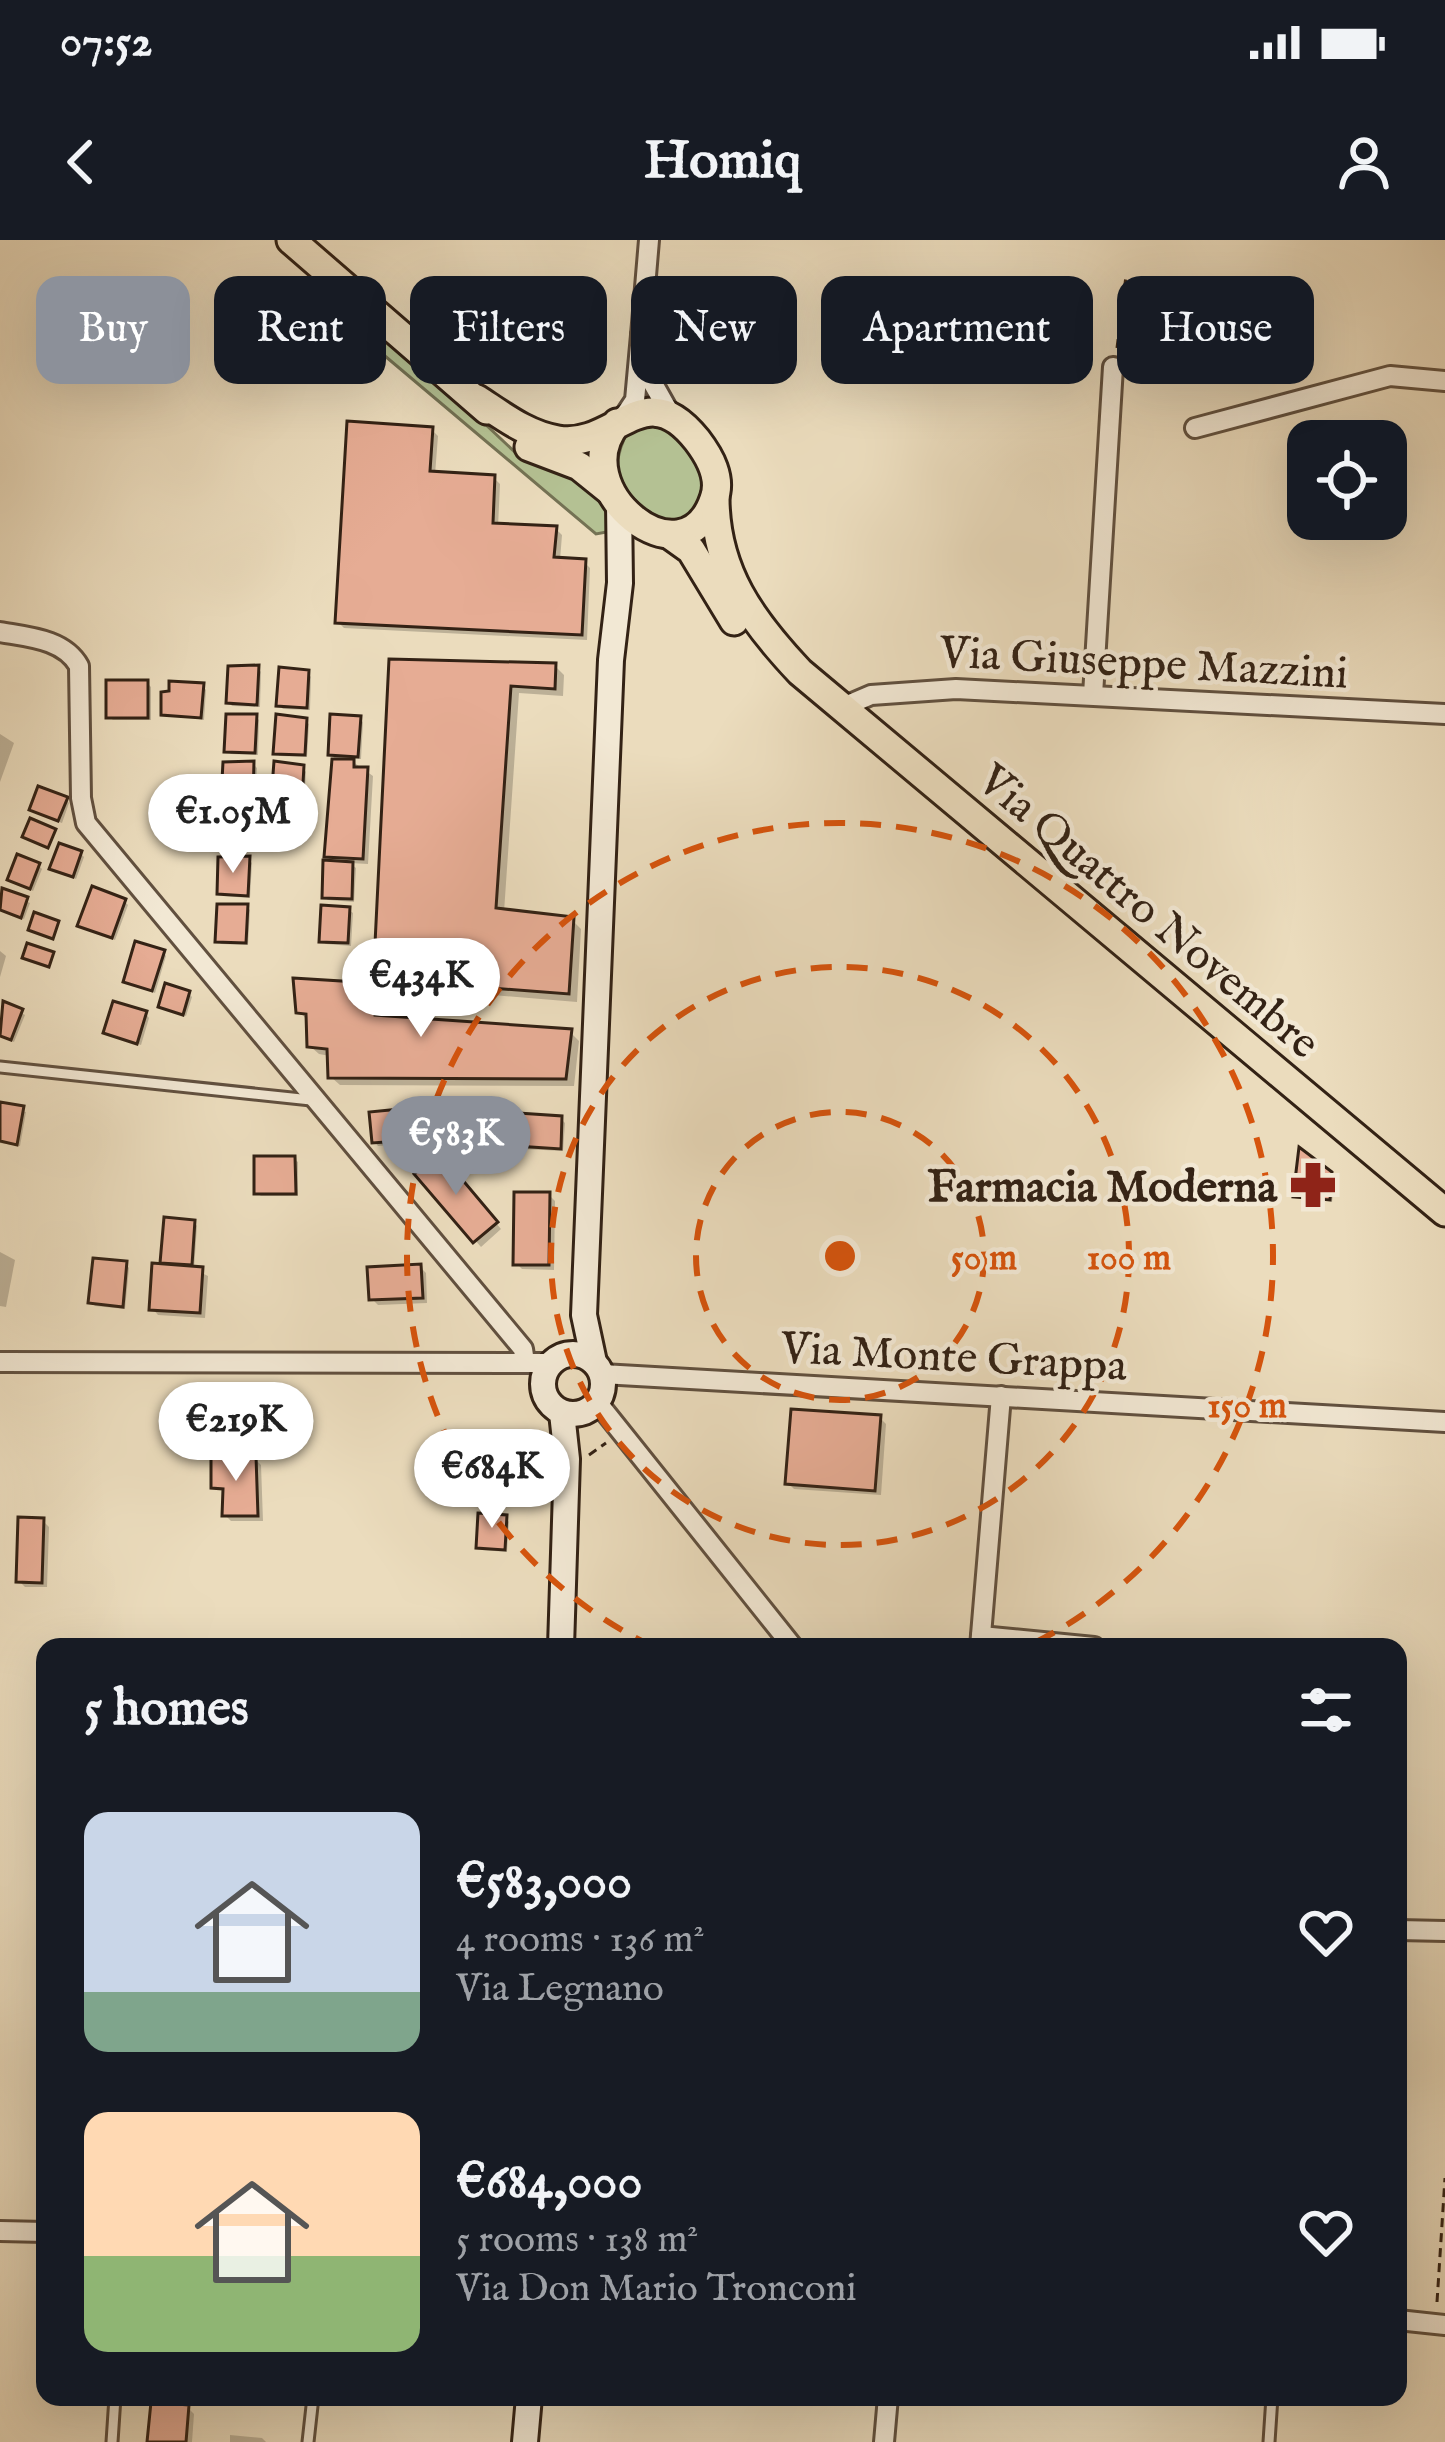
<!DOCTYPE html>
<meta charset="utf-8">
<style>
body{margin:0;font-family:"IM FELL English",serif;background:#242831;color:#f1f3f6;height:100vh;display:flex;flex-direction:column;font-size:45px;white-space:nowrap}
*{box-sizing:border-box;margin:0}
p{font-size:39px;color:#9ea1a6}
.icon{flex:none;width:66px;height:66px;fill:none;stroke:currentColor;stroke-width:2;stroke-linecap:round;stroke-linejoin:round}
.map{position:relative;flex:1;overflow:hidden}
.drawer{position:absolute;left:36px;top:1398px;width:1371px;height:768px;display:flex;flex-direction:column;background:#171b24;border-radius:24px;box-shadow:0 12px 48px #0002}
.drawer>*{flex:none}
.hud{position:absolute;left:36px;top:36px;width:1374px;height:108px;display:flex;gap:24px}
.tools{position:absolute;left:1287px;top:180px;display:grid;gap:24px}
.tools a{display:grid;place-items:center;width:120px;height:120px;border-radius:24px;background:#171b24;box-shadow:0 12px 48px #0002;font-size:60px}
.price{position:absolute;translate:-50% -102px;padding:0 27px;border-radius:42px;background:#fff;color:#222;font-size:39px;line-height:78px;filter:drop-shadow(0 3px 6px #0008)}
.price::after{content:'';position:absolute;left:50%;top:72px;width:36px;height:27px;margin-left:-18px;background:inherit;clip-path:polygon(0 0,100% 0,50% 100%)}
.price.current{background:#8c9099;color:#fff}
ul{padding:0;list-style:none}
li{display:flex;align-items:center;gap:36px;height:300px;padding:0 48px}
li span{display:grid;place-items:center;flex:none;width:336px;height:240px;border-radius:24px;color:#555}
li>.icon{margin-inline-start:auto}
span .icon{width:144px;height:144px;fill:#fffc;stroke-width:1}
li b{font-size:51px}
h2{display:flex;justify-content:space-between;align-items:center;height:144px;padding:0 48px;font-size:51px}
.tag{padding:0 42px;border-radius:24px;background:#171b24;box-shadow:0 12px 48px #0002;font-size:42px;line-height:108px}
.tag.current{background:#8c9099;color:#fff}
.status{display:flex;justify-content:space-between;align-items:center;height:84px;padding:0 60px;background:#171b24;direction:ltr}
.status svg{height:33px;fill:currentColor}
header{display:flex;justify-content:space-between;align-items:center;height:156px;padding:0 48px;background:#171b24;font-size:54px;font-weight:700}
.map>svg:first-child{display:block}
.green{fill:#b4c193;stroke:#747254;stroke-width:3}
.shadow{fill:#0003}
.building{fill:#e6ac94;stroke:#332215;stroke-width:3}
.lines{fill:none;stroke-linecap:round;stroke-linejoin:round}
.lane-casing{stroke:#61503f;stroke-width:15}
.street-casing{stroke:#61503f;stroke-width:24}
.secondary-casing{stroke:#332215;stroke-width:30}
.primary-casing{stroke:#332215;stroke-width:33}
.path{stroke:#332215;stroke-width:3;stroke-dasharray:9 6;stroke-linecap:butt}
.lane{stroke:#f2e8d4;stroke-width:9}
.street{stroke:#f2e8d4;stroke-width:18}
.secondary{stroke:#f2e8d4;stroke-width:24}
.primary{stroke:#ebdcbd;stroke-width:27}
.ring{fill:none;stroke:#d6540d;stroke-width:6;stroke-dasharray:21 15}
.labels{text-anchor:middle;stroke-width:9;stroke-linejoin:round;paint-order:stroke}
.street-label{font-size:45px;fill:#332215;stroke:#f2e8d4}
.poi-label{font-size:45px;font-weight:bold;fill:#332215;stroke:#f2e8d4;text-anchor:end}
.centre{fill:#d6540d;stroke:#f2e8d4;stroke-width:6}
.ring-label{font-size:36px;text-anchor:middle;font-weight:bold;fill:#d6540d;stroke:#f2e8d4;stroke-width:9;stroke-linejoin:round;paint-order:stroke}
</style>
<div class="status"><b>07:52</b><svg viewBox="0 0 49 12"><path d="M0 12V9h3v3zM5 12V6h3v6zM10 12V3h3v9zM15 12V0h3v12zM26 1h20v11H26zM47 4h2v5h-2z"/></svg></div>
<header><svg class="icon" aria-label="back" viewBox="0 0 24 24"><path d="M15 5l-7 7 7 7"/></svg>Homiq<svg class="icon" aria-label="person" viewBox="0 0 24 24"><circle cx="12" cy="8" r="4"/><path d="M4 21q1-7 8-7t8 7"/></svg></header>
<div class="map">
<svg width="1445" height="2202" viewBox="0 0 1445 2202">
<rect width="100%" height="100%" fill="#ebdcbd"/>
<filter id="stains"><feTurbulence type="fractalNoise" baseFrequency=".00167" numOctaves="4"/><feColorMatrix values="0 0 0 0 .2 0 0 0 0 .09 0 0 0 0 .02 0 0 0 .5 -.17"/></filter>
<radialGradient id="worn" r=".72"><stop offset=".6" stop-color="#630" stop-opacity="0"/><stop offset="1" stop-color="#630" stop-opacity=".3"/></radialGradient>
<g class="green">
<path d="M344,61L431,133L519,216L585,238L610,269L612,291L596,294L334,73Z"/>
<path d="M656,183C682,199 705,223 704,257L686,280L666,283C627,259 602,235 629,190Z"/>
</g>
<g class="shadow">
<path d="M432,190L438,196L435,235L494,238L500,244L498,287L556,289L562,295L560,320L584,322L590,328L587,400L344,388L338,382Z"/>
<path d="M392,422L555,426L564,435L563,456L519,453L504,672L572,680L581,689L577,762L398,747L390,739V732L377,723Z"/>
<path d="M258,428L261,432L260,467L232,466L229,462Z"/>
<path d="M308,433L311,437L310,470L283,469L279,465Z"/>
<path d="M147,443L151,447V480H113L109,477Z"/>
<path d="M203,446L206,450L204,480L164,473Z"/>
<path d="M256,477L259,480L258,515L231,514L227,510Z"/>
<path d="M359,479L363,482L361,519H349L373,536L368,624L350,623L356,628L354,662L328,660L325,657L335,624L327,616L335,519L331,514Z"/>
<path d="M305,481L309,484L307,517L280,516L276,513Z"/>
<path d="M0,494L14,503L0,542Z"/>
<path d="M253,524L257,528L255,563L228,561L224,558Z"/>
<path d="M303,528L306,532L304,565L277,564L274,560Z"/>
<path d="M66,560L69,563L62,583L36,573Z"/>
<path d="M251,572L254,576L253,610L225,609L222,606Z"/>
<path d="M81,614L84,617L76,639L53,628Z"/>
<path d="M248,619L252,623L250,658L223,656L220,653Z"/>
<path d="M38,625L42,629L33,651L10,640Z"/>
<path d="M4,652L30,663L24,679L0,669Z"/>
<path d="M124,661L128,665L115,700L84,688Z"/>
<path d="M247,667L250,670L248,705L221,704L218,700Z"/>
<path d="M349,670L353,673L351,706L326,704L322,701Z"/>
<path d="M0,711L6,716L0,737Z"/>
<path d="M163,712L166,716L155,753L126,741Z"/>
<path d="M372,746L380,755L382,779L570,792L579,801L574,846L340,845L331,837L330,816L319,814L310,806L309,782L299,771Z"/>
<path d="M188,753L192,757L186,776L161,766Z"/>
<path d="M5,765L25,775L14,802L0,796Z"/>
<path d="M146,774L149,778L141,805L107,792Z"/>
<path d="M0,865L26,872L20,906L0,903Z"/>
<path d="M410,871L416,902L378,906L375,902Z"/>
<path d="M561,879L565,883L563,911L523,909L519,905Z"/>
<path d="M294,919L298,922V956H261L257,953Z"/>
<path d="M444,922L501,989L481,1007L418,934Z"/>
<path d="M1330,935L1335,939L1332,962L1297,955Z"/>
<path d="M549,955L555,961L554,1030L522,1029L516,1023Z"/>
<path d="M194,982L197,986L194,1029L208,1036L205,1078L158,1075L152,1068L168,1027L163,1022Z"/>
<path d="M0,1012L15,1020L6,1067L0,1066Z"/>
<path d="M126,1024L129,1028L125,1069L95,1066L91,1062Z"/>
<path d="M420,1027L426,1033L427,1063L378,1065L372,1059Z"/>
<path d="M880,1178L886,1184L881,1255L794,1249L788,1243Z"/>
<path d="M255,1219L261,1225L263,1281H231L225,1275L226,1253L214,1246Z"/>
<path d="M506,1278L509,1282L507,1312L482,1310L479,1307Z"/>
<path d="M43,1281L49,1287L47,1347H25L19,1341Z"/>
<path d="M188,2168L194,2174L192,2202H150Z"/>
<path d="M230,2195L262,2198L266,2202H230Z"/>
</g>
<g class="building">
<path d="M347,181L433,187L430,231L495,235L493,283L557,286L554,317L586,319L582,395L335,383Z"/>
<path d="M389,419L556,423L555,449L511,446L496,668L574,677L569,754L387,740V724H374Z"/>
<path d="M259,425L257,465L226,463L228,426Z"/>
<path d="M279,427L309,430L307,468L276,466Z"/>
<rect x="106" y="440" width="42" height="38"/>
<path d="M169,441L204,443L201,478L161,475V452L169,451Z"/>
<path d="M226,474H257L255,513L224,512Z"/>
<path d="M276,474L307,478L305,515L273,514Z"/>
<path d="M330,474L361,476L358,517L328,515Z"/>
<path d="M332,519H354V527H368L363,619L324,617Z"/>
<path d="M254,521L253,561L221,559L223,522Z"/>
<path d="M274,521L304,525L302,562L271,561Z"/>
<path d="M38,546L68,557L58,581L29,570Z"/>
<path d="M221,569H252L250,608L219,607Z"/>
<path d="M30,578L56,589L48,608L22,597Z"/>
<path d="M59,603L82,611L73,637L49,629Z"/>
<path d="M17,614L40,623L30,649L7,640Z"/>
<path d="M250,616L248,656L217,654L218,617Z"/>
<path d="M323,620L353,622L352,659L322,658Z"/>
<path d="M92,646L126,659L112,698L77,686Z"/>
<path d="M2,648L28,657L21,678L0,670Z"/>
<path d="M217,664H248L246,703L215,702Z"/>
<path d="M321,665L350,667L348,703L319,702Z"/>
<path d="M34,672L59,681L53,699L28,690Z"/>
<path d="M135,701L165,710L152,751L123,742Z"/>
<path d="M27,703L54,712L49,727L22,718Z"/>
<path d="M293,738L373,743L375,775L572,789L566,839L328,838L327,809L307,807L306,774L296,773Z"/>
<path d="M165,743L190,751L183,775L158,767Z"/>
<path d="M3,761L23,769L11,800L0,796Z"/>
<path d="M113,761L147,771L137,804L103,793Z"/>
<path d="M0,862L24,866L17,905L0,901Z"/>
<path d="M411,868L414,900L372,903L369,872Z"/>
<path d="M518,873L562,876L561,909L516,906Z"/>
<path d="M1299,907L1332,932L1330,960L1293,957Z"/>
<path d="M439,912L498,982L473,1003L414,934Z"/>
<path d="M254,916H295L296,954H254Z"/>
<path d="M514,952H550L549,1025H513Z"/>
<path d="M164,977L195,980L192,1025L160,1023Z"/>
<path d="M93,1018L127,1021L123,1067L88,1063Z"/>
<path d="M152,1023L203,1027L200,1073L149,1070Z"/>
<path d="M421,1024L423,1058L369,1060L367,1027Z"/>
<path d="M791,1169L881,1175L875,1251L785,1244Z"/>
<path d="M211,1215L256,1216L258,1276H222L223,1249L211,1248Z"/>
<path d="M478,1273L507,1275L505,1310L476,1308Z"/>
<path d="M18,1277L44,1278L42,1343L16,1342Z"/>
<path d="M151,2162L189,2165L186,2202H147Z"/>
</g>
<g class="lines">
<defs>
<g id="lane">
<path d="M0,827L311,860"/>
<path d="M112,2202L115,2157"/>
<path d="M308,2202L313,2157"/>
<path d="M1269,2202L1272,2157"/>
</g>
<g id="street">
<path d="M641,95L649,0"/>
<path d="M621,181L635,160L641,95L651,140L673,179"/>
<path d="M1195,188L1390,136L1445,141"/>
<path d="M0,392C28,397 64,399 79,426L81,558L86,583L523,1109L525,1122"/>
<path d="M1093,455L1113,127"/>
<path d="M843,467L871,455L956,449L1445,474"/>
<path d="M0,1122L551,1123"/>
<path d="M602,1134L1445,1182"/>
<path d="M598,1163L793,1407"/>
<path d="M981,1396L1094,1407"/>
<path d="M980,1407L1001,1156"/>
<path d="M1398,1690L1445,1691"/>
<path d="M0,1991L45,1992"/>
<path d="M1398,2080L1445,2085"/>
<path d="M884,2202L888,2157"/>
</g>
<g id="secondary">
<circle cx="573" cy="1144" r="30"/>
<path d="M594,1122L584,1075L611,420L620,343L619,263"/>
<path d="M561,1407L567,1219L562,1173"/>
<path d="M525,2202L529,2157"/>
</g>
<g id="primary">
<path d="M291,0L487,170"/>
<path d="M477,159C503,176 527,195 558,200C616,209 644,133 697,200C710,217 722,238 714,259C684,348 562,248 617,183"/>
<path d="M529,207L579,226L610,251"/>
<path d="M715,257C715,331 751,380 800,432L1445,972"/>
<path d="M670,295L691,310L734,381"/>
</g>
</defs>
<use href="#lane" class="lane-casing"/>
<use href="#street" class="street-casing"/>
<use href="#secondary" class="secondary-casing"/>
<use href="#primary" class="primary-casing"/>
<g class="path">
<path d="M1124,86L1135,77L1168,79"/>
<path d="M1117,108L1126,36"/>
<path d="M589,1215L606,1203"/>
<path d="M1437,2062L1445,1938"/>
</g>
<use href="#lane" class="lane"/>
<use href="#street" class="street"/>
<use href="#secondary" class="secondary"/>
<use href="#primary" class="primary"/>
</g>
<g class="ring">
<circle cx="840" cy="1016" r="144"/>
<circle cx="840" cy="1016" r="289"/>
<path d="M654 1407A433 433 0 1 1 1026 1407"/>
</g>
<defs>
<symbol id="pharmacy-bare" viewBox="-9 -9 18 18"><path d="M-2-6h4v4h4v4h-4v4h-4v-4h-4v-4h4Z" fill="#8f2418" stroke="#f2e8d4" stroke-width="2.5" paint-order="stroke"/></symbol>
</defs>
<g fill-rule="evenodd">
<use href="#pharmacy-bare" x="1280" y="912" width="66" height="66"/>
</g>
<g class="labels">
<g class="street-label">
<text transform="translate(1144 421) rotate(3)" y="16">Via Giuseppe Mazzini</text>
<text transform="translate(1150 670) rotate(40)" y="16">Via Quattro Novembre</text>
<text transform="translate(954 1115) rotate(3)" y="16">Via Monte Grappa</text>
</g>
<g class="poi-label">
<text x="1277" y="961">Farmacia Moderna</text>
</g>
</g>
<circle cx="840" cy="1016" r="18" class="centre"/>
<g class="ring-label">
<text x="984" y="1029">50 m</text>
<text x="1129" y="1029">100 m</text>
<text x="1247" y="1177">150 m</text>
</g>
<rect width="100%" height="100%" filter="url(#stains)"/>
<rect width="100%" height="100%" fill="url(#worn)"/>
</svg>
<div class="tools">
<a><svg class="icon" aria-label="locate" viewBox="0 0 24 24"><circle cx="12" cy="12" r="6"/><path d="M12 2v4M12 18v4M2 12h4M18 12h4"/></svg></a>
</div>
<b class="price" style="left:233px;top:636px">€1.05M</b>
<b class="price" style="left:421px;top:800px">€434K</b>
<b class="price current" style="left:456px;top:958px">€583K</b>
<b class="price" style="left:236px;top:1244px">€219K</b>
<b class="price" style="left:492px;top:1291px">€684K</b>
<div class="hud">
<a class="tag current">Buy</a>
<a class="tag">Rent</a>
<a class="tag">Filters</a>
<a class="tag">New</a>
<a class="tag">Apartment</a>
<a class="tag">House</a>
</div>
<section class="drawer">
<h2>5 homes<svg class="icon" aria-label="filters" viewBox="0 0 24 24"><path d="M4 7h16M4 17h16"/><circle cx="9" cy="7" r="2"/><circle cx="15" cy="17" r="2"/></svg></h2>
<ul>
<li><span style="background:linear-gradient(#c9d6e8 75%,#7fa58c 0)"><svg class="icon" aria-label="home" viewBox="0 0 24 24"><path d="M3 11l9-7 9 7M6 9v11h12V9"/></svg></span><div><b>€583,000</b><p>4 rooms · 136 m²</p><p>Via Legnano</p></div><svg class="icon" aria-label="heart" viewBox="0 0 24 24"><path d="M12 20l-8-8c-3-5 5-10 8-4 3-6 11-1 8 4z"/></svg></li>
<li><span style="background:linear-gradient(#ffd9b3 60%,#8fb573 0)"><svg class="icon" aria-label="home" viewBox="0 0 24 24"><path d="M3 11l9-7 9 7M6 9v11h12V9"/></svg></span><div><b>€684,000</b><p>5 rooms · 138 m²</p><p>Via Don Mario Tronconi</p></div><svg class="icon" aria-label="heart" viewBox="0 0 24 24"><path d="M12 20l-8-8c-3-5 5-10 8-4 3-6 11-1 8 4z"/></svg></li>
</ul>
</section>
</div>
